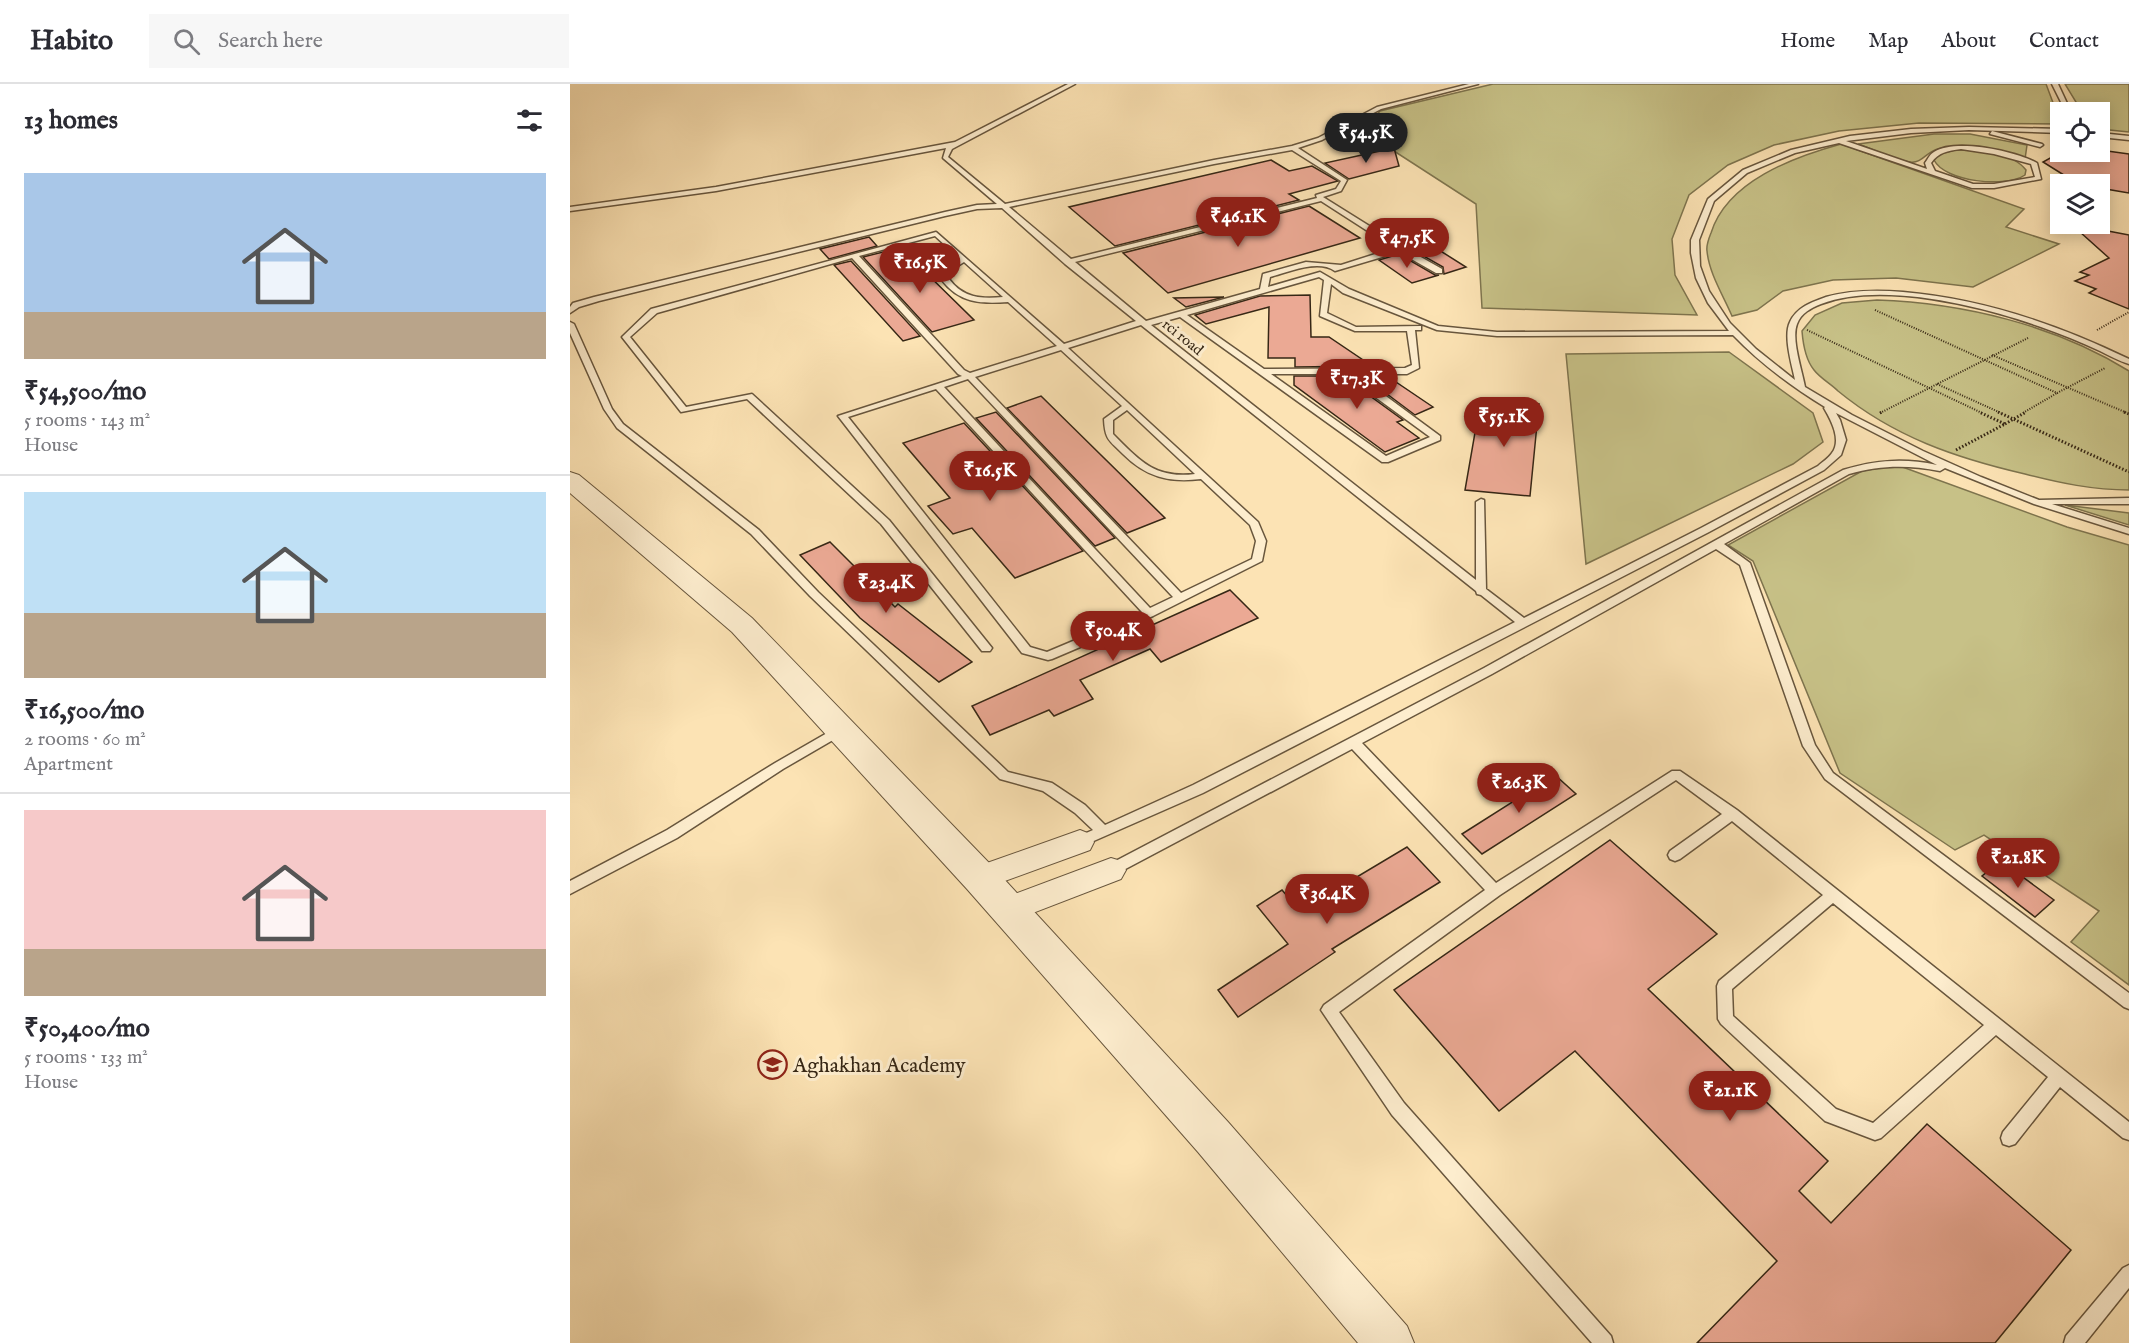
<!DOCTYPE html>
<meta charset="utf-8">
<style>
body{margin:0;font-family:"IM FELL English",serif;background:#f7f7f7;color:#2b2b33;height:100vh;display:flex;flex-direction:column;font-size:22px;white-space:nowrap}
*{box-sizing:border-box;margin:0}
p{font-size:20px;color:#7c7c81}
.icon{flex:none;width:33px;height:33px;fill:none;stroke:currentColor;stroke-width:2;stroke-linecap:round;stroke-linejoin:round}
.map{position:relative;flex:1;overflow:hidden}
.side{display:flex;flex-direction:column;background:#fff;width:570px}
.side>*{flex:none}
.buttons{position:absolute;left:1480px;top:18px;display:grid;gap:12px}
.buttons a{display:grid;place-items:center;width:60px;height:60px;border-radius:0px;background:#fff;box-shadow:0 3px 15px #0003;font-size:30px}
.price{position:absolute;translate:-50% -51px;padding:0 14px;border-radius:21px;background:#8f2418;color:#fff;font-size:20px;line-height:39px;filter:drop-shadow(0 2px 3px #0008)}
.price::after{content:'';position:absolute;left:50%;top:36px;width:18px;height:14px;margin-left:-9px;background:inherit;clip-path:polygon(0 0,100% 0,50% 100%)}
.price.selected{background:#222;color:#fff}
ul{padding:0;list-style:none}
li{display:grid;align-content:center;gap:12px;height:318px;padding:0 24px}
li+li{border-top:2px solid #e1e1e2}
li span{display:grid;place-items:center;height:186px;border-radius:0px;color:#555}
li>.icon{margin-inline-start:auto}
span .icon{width:108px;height:108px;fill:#fffc;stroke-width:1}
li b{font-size:26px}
h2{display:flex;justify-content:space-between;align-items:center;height:72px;padding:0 24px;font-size:26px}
header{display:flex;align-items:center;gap:36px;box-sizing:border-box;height:84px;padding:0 30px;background:#fff;border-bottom:2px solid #e1e1e2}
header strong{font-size:28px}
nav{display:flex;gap:33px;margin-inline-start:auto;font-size:21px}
.search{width:420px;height:54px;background:#f7f7f7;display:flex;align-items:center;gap:15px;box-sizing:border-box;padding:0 21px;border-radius:0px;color:#7c7c81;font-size:22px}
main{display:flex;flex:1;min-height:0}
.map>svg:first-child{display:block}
.green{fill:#c7c187;stroke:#7e744e;stroke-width:1.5}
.building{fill:#eba994;stroke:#362715;stroke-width:1.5}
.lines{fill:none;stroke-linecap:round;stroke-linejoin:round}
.service-casing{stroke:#68563d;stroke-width:3}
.minor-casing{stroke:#68563d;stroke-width:2}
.tertiary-casing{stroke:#68563d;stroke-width:2}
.path-far1{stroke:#362715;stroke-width:2;stroke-dasharray:1 1.5;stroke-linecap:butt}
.path{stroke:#362715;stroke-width:3;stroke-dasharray:1.5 2;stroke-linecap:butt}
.service{fill:#fdedce;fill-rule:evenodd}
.minor{fill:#fdedce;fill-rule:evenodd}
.tertiary{fill:#fdedce;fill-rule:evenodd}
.labels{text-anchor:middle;stroke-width:6;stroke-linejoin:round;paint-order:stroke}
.far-street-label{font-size:15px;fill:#362715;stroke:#fdedce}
.near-poi-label{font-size:21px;fill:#362715;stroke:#fdedce;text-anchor:start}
</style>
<header>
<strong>Habito</strong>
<div class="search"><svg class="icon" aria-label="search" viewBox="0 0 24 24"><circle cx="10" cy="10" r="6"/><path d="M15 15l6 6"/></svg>Search here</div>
<nav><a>Home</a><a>Map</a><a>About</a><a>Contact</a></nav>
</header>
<main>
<section class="side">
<h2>13 homes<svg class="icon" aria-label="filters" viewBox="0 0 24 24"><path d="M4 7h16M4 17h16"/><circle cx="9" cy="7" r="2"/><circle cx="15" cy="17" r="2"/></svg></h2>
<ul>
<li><span style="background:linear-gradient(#a9c7e8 75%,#b9a48a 0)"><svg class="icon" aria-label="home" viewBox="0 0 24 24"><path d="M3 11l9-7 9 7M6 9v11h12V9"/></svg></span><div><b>₹54,500/mo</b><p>5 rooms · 143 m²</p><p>House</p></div></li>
<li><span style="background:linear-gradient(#bfe0f5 65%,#b9a48a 0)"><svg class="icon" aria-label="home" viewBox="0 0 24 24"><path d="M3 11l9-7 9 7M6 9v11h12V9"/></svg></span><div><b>₹16,500/mo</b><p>2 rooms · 60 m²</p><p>Apartment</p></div></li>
<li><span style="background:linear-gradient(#f6c9c9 75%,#b9a48a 0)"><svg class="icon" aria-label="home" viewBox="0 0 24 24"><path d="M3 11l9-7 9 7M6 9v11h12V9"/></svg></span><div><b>₹50,400/mo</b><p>5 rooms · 133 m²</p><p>House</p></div></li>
</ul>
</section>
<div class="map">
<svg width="1559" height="1259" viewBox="0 0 1559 1259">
<rect width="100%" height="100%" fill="#fce3b4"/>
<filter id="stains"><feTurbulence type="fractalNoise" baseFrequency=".00333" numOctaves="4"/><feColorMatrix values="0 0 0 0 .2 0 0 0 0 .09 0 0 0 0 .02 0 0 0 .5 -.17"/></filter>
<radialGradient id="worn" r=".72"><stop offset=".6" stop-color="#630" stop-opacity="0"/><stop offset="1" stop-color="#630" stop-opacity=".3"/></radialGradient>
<g class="green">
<path d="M923,0H1476L1491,40L1349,39L1269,47L1204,61L1158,81L1119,111L1102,155L1105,191L1127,231L912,224L906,120L793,47L810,27Z"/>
<path d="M1495,0H1559V48L1530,45V28H1512Z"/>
<path d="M1364,50H1400L1457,61L1455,75C1428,67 1397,57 1368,65C1357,67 1352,80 1340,78C1323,76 1304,65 1288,60Z"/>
<path d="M1271,60L1454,125L1436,143L1489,160L1403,203L1326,194L1263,196L1213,207L1187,226L1162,232C1153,211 1139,189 1137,167C1136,161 1139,154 1141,149C1157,97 1224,73 1271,60Z"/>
<path d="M1385,66C1408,66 1441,67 1456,86L1455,91C1436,104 1375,98 1364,76L1366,71Z"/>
<path d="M1307,216C1393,219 1485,241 1559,287V406C1523,406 1490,399 1455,390C1386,374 1324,353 1268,307C1261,300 1250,294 1244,286C1235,275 1233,260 1232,247L1245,231L1272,219Z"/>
<path d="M1159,268L1243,329L1253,358L1223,380L1016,480L996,270Z"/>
<path d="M1327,381L1497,443L1559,461V901L1501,858L1529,827L1414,751L1385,766L1270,689L1183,477L1158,461L1292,387Z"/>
<path d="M1495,421L1559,429V441Z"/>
</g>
<g class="building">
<path d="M824,64L829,82L779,95L755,79Z"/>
<path d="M1530,66L1559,70V109L1530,104V100H1513L1497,93L1473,78L1491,68H1530Z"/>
<path d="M701,76L719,87L742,82L768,97L719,110L729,116L545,162L499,123Z"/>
<path d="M739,122L790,154L598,209L553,169Z"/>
<path d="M1538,147L1559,151V225L1519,209L1526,205L1505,197L1519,191L1510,188L1539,174L1510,148Z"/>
<path d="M299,153L307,162L259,175L250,165Z"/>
<path d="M861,161L896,183L874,190L873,183L843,166Z"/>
<path d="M313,168L329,185L347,180L404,236L362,248L293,173Z"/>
<path d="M829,170L865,191H869L842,199L809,176Z"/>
<path d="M281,177L350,252L333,257L264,181Z"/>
<path d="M740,211L741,253H759L802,282L725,283V274H698L699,223L636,240L625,231L690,212Z"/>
<path d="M654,213L616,223L604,214Z"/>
<path d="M724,292H780L781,298L833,336L827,338L849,354L815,368L724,301Z"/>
<path d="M793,292H817L863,323L845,331Z"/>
<path d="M471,312L595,434L557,449L437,324Z"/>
<path d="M911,314L969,320L960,412L895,406Z"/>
<path d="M426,328L545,454L525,462L406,334Z"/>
<path d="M394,339L513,467L445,494L402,444L383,450L358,422L380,414L333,359Z"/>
<path d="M260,458L325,523L328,520L402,578L369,598L290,534L230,471Z"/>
<path d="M660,506L688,534L591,578L580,565L510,596L523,615L484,632L479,626L420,651L402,622Z"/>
<path d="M985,691L1006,710L912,770L892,750Z"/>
<path d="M1040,756L1147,850L1078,905L1258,1077L1229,1107L1261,1139L1357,1040L1501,1166L1425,1259H1127L1207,1177L1005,967L929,1027L824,906Z"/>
<path d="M837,763L870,798L762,865L765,868L668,933L648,906L718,860L687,822L712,806L730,827Z"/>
<path d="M1431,777L1484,816L1465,833L1412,792Z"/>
</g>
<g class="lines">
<defs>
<g id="service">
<path d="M498,0H505L382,65L378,73L435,120L644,76L722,62L748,54L807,23L899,0H908L811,25L752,56L728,64L777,96L771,107L753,113L833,163L872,185V189H866L829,168L765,187C748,175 719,188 700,193L698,203L750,188L779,205L868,242L927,248L1159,247L1138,219L1126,194L1121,169V156L1138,115L1173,86L1221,66L1280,52L1341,45L1399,43L1491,45V49L1399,46L1341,49L1276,57L1357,85L1355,79C1358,75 1360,70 1364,68C1385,54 1446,67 1467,79L1471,95L1424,104H1402L1269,59L1225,69L1177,89L1144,117L1129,156L1130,182L1139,207L1160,239L1186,265L1225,296C1222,281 1213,252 1220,238C1227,223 1242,218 1256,213C1281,206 1308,206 1333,208C1413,215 1487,240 1559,275V280C1549,277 1540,272 1530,267C1511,258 1491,250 1471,243C1412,222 1311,197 1251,220C1241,224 1231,229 1227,240C1221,255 1232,286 1235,303L1282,331L1353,367L1411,393L1469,416L1559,414V420H1482L1559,444V450L1464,420L1375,384L1370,387C1338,381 1311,381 1279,390L1154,460L1180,479L1245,661L1263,689L1559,909V925L1554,923L1255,695L1233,662L1170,481L1146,465L922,590L792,659L926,799L1102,687H1110L1167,726L1559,1038V1056L1553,1054L1490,1003L1445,1060L1439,1062L1433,1060L1431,1054L1433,1048L1478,993L1426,951L1311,1054L1305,1056L1255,1037L1151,940L1148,935L1147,902L1149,897L1253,811L1162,737L1110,775L1105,777L1100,775L1098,771L1100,767L1152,730L1106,696L930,811L769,928L834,1019L1041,1252L1043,1259H1022L822,1031L751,926L754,921L915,806L782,665L546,790L541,792L536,790L534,786L536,782L914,584L1273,386C1306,376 1334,374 1367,381L1266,329L1270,336L1276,356L1271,371L1254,386L1139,448L633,709L510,763L505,762L503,758L505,754L523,746L505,729L473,707L430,695L240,512L181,450L47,344L34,325L0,249V238L4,240L42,325L53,340L189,446L248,508L438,688L482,699L515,721L535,741L623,701L945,538L911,511L907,510L906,507L571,241L498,264L688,438L696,457L692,477L583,532L482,575L478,576L452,569L268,332L392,292L388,290L282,174L87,229L60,253L116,323L182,310L319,436L422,564L420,567H412L311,440L177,315L111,328L52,253L81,225L366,148L494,260L566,237L495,180L432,124L407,125L375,132L29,217L9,223L0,229V223L3,219L24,213L375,128L407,121L427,120L373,74L376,64L146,107L0,127V123L146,103L385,58ZM1391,65L1424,70L1461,80L1465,93L1424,100H1403L1365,87L1361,79C1369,68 1377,67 1391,65ZM722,66L771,97L766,105L746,111L747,114L501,175L439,123L644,80ZM751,117L824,164L771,181L736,178L693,190L690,205L576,237L505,178ZM365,152L390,175L380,180L371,195C389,219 410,220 438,218L487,262L400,289L394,286L289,172ZM394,178L433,213C411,215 393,214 379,195L386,183ZM749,193L754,196L750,232L785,247H837L842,281L835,284L694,285L617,231ZM761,200L773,209L867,246L927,252L1163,251C1191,280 1221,302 1255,323L1254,324C1261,336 1272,356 1262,369C1259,374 1252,378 1248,382L1131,444L954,534L916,505L914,416L911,415L906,418V496L581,241L610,233L812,378H818L870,356V352L790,293L791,290H837L849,284L845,246H851V242L786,243L757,229ZM491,266L552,322L534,335C535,356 539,356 553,370C576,393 599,399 631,395L680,441L686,457L682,475L611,509L405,293ZM701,290H783L782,296L860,353L816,372ZM398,295L603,513L580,524L374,303ZM366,305L572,528L477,568L460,563L278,333ZM557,326L625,390C585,395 570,377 543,350V336ZM1263,819L1414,941L1303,1039L1266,1025L1163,932L1162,905Z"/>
<path d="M1482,0H1488L1501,28H1496Z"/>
<path d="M1422,47L1472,60L1473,61L1470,63L1420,50Z"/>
<path d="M1530,49L1559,52V56L1530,53Z"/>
<path d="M271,641L275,643L277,646L275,649L213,685L107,754L0,810V797L97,746L205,679Z"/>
<path d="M1559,1181V1204L1515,1259H1494L1496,1252L1553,1184Z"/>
</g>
<g id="minor">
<path d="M510,746L520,750L524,758L520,766L410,806L400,803L395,794L400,785Z"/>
<path d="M541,774L551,777L556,786L551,795L437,839L426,835L422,826L426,817Z"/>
</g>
<path id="tertiary" d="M0,388L9,391L182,534L423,783L658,1038L837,1242L844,1259H788L628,1068L397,805L162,548L0,409Z"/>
</defs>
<use href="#service" class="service-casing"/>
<use href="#minor" class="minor-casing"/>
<use href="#tertiary" class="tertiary-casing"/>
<g class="path-far1">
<path d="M1305,226L1487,309L1535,284"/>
<path d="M1237,246L1412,329"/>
<path d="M1527,246L1559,228"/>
<path d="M1422,271L1557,329"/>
<path d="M1367,300L1431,329"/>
<path d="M1310,329L1458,254"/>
<path d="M1453,329L1487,309"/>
</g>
<g class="path">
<path d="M1428,328L1559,388"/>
<path d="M1554,328L1559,330"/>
<path d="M1310,329L1312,328"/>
<path d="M1435,340L1456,328"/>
<path d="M1386,366L1435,340L1409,328"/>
</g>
<use href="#service" class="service"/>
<use href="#minor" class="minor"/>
<use href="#tertiary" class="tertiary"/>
</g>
<defs>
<symbol id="school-ring" viewBox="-11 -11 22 22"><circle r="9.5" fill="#fdedce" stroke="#8f2418" stroke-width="1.5"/><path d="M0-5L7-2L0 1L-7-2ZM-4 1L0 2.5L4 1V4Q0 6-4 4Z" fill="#8f2418"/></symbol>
</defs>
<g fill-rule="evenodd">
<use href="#school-ring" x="186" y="964" width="33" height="33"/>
</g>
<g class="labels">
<g class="far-street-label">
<text transform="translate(613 253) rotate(39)" y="5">rci road</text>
</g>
<g class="near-poi-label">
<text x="223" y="988">Aghakhan Academy</text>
</g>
</g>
<rect width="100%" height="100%" filter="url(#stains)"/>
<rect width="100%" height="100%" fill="url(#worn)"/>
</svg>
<div class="buttons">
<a><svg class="icon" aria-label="locate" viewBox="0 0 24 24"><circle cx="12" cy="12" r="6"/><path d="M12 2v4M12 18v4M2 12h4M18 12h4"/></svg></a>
<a><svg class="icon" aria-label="layers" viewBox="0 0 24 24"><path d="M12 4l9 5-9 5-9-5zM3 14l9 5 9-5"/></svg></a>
</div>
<b class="price selected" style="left:796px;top:80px">₹54.5K</b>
<b class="price" style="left:668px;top:164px">₹46.1K</b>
<b class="price" style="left:837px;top:185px">₹47.5K</b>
<b class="price" style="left:350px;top:210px">₹16.5K</b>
<b class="price" style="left:787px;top:326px">₹17.3K</b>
<b class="price" style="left:934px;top:364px">₹55.1K</b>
<b class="price" style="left:420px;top:418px">₹16.5K</b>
<b class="price" style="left:316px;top:530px">₹23.4K</b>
<b class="price" style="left:543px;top:578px">₹50.4K</b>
<b class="price" style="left:949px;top:730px">₹26.3K</b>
<b class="price" style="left:1448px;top:805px">₹21.8K</b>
<b class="price" style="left:757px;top:841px">₹36.4K</b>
<b class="price" style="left:1160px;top:1038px">₹21.1K</b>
</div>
</main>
